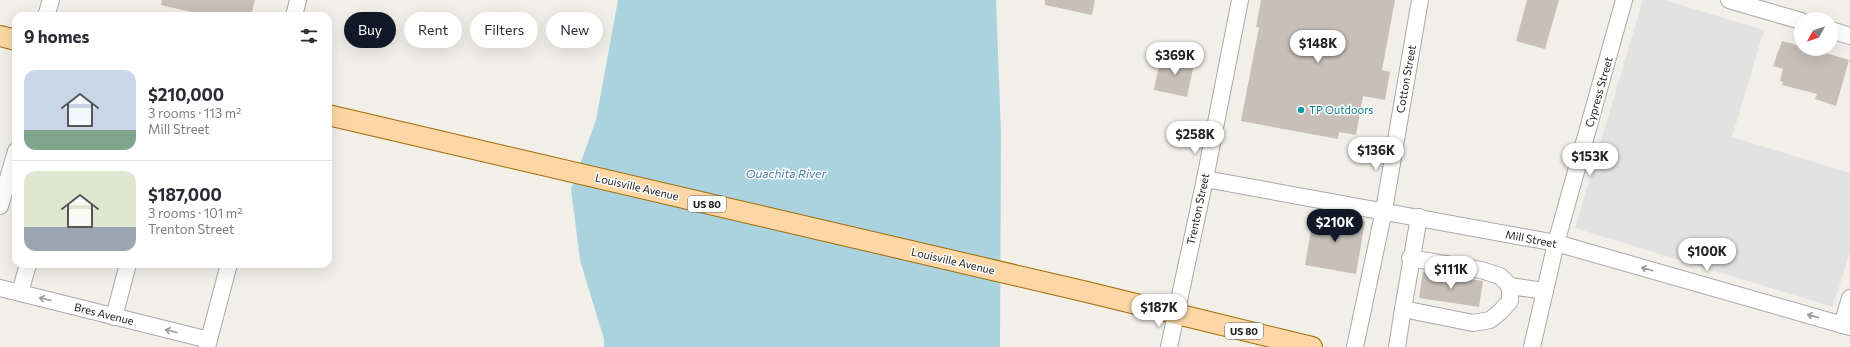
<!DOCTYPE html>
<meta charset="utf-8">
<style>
body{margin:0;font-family:Commissioner,sans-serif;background:#f7f7f7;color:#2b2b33;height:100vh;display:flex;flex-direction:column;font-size:15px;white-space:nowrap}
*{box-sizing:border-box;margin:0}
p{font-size:13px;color:#7c7c81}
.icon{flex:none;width:22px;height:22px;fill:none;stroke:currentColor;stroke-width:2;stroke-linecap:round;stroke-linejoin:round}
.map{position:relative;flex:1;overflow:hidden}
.details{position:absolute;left:12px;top:12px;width:320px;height:256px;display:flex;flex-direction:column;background:#fff;border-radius:12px;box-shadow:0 4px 16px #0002}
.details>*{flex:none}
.top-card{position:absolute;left:344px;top:12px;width:380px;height:36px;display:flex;gap:8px}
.needle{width:26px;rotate:230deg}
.controls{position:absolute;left:1794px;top:12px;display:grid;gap:8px}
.controls a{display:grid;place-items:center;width:44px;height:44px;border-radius:50%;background:#fff;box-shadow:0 4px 16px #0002;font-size:20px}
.price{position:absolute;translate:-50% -34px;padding:0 9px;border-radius:14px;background:#fff;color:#222;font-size:13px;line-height:26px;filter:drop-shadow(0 1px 2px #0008)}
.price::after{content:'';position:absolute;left:50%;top:24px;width:12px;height:9px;margin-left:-6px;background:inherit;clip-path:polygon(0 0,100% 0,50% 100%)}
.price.active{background:#111827;color:#fff}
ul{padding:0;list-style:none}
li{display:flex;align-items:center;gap:12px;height:100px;padding:0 12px}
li+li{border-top:1px solid #e1e1e2}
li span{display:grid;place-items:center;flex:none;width:112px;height:80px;border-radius:12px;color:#555}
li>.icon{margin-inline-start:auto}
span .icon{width:48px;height:48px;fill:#fffc;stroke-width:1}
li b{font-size:17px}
h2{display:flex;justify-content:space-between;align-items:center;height:48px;padding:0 12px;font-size:17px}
.chip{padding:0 14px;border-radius:18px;background:#fff;box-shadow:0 4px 16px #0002;font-size:14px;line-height:36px}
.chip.active{background:#111827;color:#fff}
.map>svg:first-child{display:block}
.parking{fill:#e2e2e2}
.water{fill:#aad3df}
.building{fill:#c7bfb8}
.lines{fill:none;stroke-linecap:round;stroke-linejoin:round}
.minor-casing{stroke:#a9a9a9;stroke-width:18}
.major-casing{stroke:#a06b00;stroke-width:22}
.minor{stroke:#fff;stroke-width:16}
.major{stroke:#fcd6a4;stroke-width:20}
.oneway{stroke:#9c9c9c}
.culture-dot{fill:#0f9aa8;stroke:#fff;stroke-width:1.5}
.labels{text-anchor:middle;stroke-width:3;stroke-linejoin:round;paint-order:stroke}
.shield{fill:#fff;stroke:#646464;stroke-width:1}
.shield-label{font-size:10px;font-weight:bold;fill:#222}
.street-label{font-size:11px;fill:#222;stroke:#fff}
.culture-label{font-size:11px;fill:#0d838f;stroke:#fff;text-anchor:start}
.water-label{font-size:12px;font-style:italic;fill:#4a7aab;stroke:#fff}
</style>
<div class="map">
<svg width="1850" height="347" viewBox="0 0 1850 347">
<rect width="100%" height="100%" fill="#f2efe9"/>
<path class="parking" d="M1643,0H1664L1764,30L1732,137L1850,173V251L1833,307L1575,228Z"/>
<path class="water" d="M618,0H996L1001,133L1000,347H604V339L580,260L571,189L596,120Z"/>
<g class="building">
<path d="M162,0H255L251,16H209L161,5Z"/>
<path d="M1045,0H1095L1092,15L1045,5Z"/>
<path d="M1261,0H1395L1382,70L1390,72L1385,100L1363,96L1356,135L1339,132L1338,139L1241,121L1259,27H1256Z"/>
<path d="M1527,0H1559L1545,49L1516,41Z"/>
<path d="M1782,41L1801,46V49H1812L1849,60L1836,106L1815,99L1817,94L1782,85L1783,82L1780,81L1783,69L1773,66Z"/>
<path d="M1172,54L1195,59L1187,97L1154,90L1160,60L1170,62Z"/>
<path d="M1314,213L1365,221L1356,274L1305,265Z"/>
<path d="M1423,272L1483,281L1479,307L1419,298Z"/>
</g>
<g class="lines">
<defs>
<g id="minor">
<path d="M1729,0L1801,21"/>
<path d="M46,16L51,0"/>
<path d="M294,16L298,0"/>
<path d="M1831,30L1850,36"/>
<path d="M1205,179L1556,243L1850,327"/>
<path d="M0,206L16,151"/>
<path d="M1510,286L1545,291"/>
<path d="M0,288L209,340"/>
<path d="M20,293L28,264"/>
<path d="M1403,309L1419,217"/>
<path d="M114,317L128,264"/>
<path d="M1842,325L1850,298"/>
<path d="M207,347L229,264"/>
<path d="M1169,347L1205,179L1240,0"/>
<path d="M1355,347L1384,210L1420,0"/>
<path d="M1397,347L1403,309L1473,323L1490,320L1500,312L1510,301V286L1500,276L1481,270L1410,258"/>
<path d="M1532,347L1556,243L1624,0"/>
</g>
<g id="major">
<path d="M0,36L16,40"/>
<path d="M328,115L1087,292L1312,347"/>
</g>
</defs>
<use href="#minor" class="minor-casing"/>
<use href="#major" class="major-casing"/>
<use href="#minor" class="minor"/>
<use href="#major" class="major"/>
</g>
<defs><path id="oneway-shaft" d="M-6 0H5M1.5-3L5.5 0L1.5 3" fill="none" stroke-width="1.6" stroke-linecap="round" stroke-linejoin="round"/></defs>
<g class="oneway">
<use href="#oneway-shaft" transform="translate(1647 269) rotate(-164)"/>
<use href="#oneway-shaft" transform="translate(45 299) rotate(-166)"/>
<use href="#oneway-shaft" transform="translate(1813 316) rotate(-164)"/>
<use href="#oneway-shaft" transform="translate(171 331) rotate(-166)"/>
</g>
<circle class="culture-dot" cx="1301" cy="110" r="4"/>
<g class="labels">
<g class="shield">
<rect x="688" y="196" width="38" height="16" rx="3"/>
<rect x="1225" y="323" width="38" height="16" rx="3"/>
</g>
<g class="shield-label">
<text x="707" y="208">US 80</text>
<text x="1244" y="335">US 80</text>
</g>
<g class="street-label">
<text transform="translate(1406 79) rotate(-80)" y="4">Cotton Street</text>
<text transform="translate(1599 92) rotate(-74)" y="4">Cypress Street</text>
<text transform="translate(637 187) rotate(13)" y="4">Louisville Avenue</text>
<text transform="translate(1198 209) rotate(-78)" y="4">Trenton Street</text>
<text transform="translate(1531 239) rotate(11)" y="4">Mill Street</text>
<text transform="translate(953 261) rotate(13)" y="4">Louisville Avenue</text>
<text transform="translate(104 314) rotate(14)" y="4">Bres Avenue</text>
</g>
<g class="culture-label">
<text x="1309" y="114">TP Outdoors</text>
</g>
<g class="water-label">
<text x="786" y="178">Ouachita River</text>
</g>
</g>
</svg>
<div class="controls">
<a><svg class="needle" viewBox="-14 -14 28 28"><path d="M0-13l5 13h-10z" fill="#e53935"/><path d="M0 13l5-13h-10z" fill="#7c7c81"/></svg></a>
</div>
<b class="price" style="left:1318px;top:64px">$148K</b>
<b class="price" style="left:1175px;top:76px">$369K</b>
<b class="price" style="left:1195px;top:155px">$258K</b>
<b class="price" style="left:1376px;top:171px">$136K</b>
<b class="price" style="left:1590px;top:177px">$153K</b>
<b class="price active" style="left:1335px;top:243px">$210K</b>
<b class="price" style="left:1707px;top:272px">$100K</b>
<b class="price" style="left:1451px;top:290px">$111K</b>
<b class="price" style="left:1159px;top:328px">$187K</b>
<div class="top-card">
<a class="chip active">Buy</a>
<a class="chip">Rent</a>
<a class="chip">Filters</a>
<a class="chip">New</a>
</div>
<section class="details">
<h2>9 homes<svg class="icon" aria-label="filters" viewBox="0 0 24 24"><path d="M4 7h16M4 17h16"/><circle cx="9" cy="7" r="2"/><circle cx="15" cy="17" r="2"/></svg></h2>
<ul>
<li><span style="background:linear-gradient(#c9d6e8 75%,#7fa58c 0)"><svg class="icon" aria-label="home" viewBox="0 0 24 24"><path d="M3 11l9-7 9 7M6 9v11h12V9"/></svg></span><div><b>$210,000</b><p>3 rooms · 113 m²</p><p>Mill Street</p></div></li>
<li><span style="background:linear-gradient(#dfe7d0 70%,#9aa5b1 0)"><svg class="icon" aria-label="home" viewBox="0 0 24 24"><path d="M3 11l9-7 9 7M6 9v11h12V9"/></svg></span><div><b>$187,000</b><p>3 rooms · 101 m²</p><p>Trenton Street</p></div></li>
</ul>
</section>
</div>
